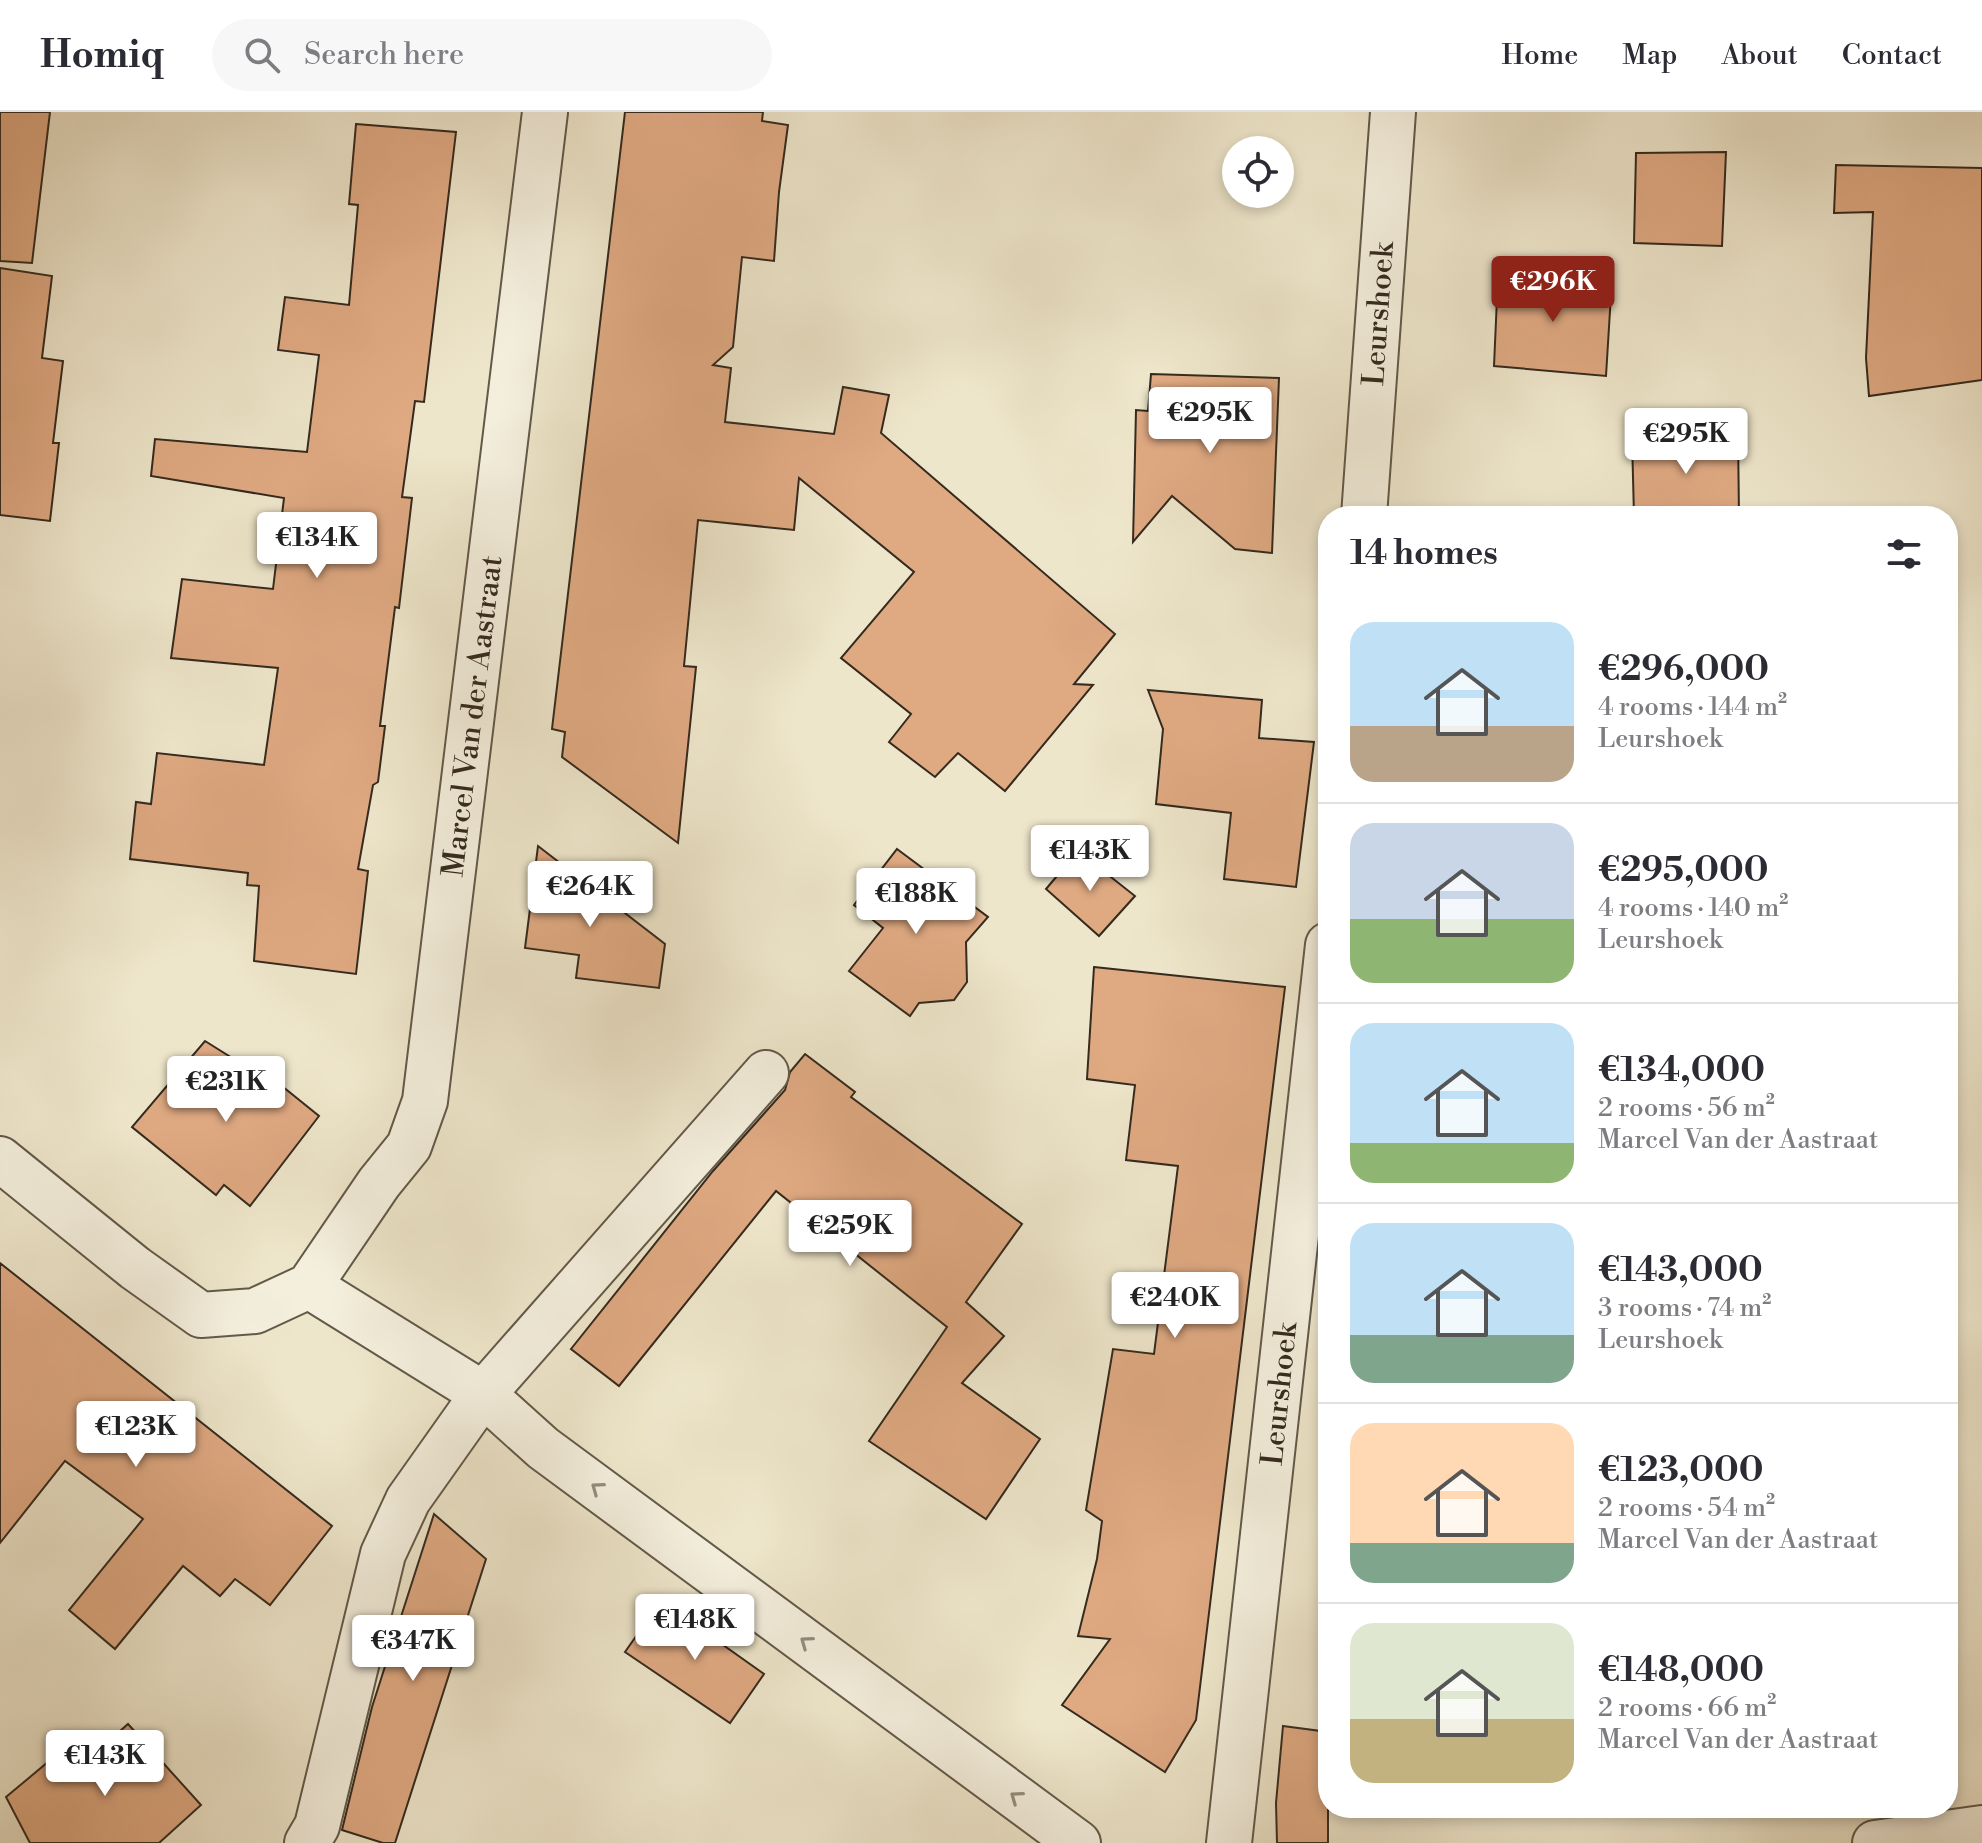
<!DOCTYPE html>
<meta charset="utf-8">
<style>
body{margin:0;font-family:"Libre Bodoni",serif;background:#f7f7f7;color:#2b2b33;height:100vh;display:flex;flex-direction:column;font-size:30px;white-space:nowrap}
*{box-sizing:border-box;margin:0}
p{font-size:26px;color:#7c7c81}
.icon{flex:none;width:44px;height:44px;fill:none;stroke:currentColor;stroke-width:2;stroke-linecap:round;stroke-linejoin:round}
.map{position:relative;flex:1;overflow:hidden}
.panel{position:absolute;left:1318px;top:394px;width:640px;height:1312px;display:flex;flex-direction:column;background:#fff;border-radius:32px;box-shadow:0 4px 12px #0003}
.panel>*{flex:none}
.buttons{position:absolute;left:1222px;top:24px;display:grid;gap:16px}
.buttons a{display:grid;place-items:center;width:72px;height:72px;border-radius:50%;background:#fff;box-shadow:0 4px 12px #0003;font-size:40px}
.price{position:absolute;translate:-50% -68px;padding:0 18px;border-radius:8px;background:#fff;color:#222;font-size:26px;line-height:52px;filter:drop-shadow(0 2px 4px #0008)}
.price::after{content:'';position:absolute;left:50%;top:48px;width:24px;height:18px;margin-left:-12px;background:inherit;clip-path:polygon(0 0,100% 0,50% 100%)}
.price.active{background:#8f2418;color:#fff}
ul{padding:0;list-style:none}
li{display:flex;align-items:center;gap:24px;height:200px;padding:0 32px}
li+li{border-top:2px solid #e1e1e2}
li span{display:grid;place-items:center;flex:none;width:224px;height:160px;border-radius:24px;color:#555}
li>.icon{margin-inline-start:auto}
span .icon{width:96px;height:96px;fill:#fffc;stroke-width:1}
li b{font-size:34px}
h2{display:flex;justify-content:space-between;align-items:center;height:96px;padding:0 32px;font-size:34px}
header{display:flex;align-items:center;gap:48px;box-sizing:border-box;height:112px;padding:0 40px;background:#fff;border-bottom:2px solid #e1e1e2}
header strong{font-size:38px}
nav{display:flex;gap:44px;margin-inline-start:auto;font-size:28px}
.search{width:560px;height:72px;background:#f7f7f7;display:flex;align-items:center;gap:20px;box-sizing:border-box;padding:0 28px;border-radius:44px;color:#7c7c81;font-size:30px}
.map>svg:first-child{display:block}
.building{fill:#dfa982;stroke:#342a1e;stroke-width:2}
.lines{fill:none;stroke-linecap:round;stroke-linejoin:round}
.minor-casing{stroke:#625949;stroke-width:48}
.tertiary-casing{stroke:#625949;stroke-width:48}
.minor{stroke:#f4efdd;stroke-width:44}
.tertiary{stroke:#f4efdd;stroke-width:44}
.oneway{stroke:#948c7e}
.labels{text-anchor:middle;stroke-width:6;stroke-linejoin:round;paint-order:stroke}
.street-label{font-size:30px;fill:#342a1e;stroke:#f4efdd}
</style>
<header>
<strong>Homiq</strong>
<div class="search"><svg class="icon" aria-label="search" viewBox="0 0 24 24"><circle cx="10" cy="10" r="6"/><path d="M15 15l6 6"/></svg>Search here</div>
<nav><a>Home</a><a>Map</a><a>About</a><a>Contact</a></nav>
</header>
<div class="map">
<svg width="1982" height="1731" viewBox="0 0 1982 1731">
<rect width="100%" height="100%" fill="#eee6cb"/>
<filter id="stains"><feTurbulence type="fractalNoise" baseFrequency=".0025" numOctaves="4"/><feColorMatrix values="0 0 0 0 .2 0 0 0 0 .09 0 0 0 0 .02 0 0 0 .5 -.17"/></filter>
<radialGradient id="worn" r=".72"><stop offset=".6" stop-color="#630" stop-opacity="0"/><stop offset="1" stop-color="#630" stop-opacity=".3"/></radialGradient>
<g class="building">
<path d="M0,0H50L32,151L0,149Z"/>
<path d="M625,0H763L762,9L788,13L779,80L774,149L742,145L733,235L713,253L731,256L725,310L834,322L843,275L889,283L881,321L1115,522L1074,572L1093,573L1005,679L958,641L935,665L889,630L911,602L841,546L914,460L799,366L794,418L698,408L684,554L696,555L678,731L562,645L565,620L552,617Z"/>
<path d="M356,12L456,20L424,290L415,289L402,385L412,386L399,496L395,495L380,614H385L378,670L373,673L358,757L368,759L356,862L254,849L259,774L247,773L248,761L130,747L136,690L151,692L157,641L264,653L278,556L171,546L182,467L273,477L284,386L151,364L155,327L307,340L319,243L278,238L285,185L349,193L358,93L349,92Z"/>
<path d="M1726,40L1722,134L1634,131L1636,41Z"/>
<path d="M1836,53L1982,56V268L1869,284L1866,246L1873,100L1834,101Z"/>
<path d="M0,156L52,164L42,246L63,249L53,331H59L50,409L0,403Z"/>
<path d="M1498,163L1612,166L1606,264L1494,254Z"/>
<path d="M1151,262L1279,266L1272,441L1235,437L1172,384L1133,430L1136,298L1148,299Z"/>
<path d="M1738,322L1739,404H1634L1632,326Z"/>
<path d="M1148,578L1262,588L1259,626L1314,630L1296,775L1224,767L1231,701L1156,692L1163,617Z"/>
<path d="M538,734L665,832L659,876L576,866L579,843L525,836Z"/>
<path d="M897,737L988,805L966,830L967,870L954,888L919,891L910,904L849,859L883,816L854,793Z"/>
<path d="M1078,739L1135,784L1099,824L1046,777Z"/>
<path d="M1094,855L1285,875L1196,1608L1165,1660L1062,1593L1110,1527L1078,1524L1097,1447L1102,1409L1086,1398L1113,1237L1154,1242L1178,1054L1126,1048L1135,973L1087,967Z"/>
<path d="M205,929L269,969L272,966L319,1004L250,1094L224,1073L216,1083L132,1015Z"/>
<path d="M805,942L855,980L851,985L1022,1112L966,1190L1004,1224L962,1271L1040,1327L986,1407L869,1329L947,1215L776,1079L619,1274L571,1237L713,1059L785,978L790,960Z"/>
<path d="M0,1151L332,1414L270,1493L235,1467L220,1484L183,1454L115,1537L69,1498L143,1407L65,1349L0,1431Z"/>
<path d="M434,1402L486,1447L395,1731H383L342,1718L372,1595Z"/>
<path d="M661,1489L764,1562L730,1611L625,1540Z"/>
<path d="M128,1612L201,1693L159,1731H30L6,1685L48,1650L64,1669Z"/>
<path d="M1283,1614L1328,1620V1731H1277L1276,1691Z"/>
</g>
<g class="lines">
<defs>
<g id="minor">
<path d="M0,1047L135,1156L201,1203L255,1199L309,1174L379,1071L409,1034L425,989L545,0"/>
<path d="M309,1174L483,1282L766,961"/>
<path d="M307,1731L317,1714L383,1442L408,1388L483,1282L543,1336L1078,1731"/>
<path d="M1875,1731L1982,1716"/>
</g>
<g id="tertiary">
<path d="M1364,404L1393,0"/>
<path d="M1229,1731L1328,833"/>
</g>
</defs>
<use href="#minor" class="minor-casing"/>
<use href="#tertiary" class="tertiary-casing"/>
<use href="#minor" class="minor"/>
<use href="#tertiary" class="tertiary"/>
</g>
<defs><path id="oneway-chevron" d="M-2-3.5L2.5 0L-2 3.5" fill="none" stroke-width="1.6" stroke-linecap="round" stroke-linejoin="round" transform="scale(2)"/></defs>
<g class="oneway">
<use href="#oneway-chevron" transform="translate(597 1376) rotate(-144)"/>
<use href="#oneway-chevron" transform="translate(806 1530) rotate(-144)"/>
<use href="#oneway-chevron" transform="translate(1016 1685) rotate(-144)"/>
</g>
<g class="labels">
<g class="street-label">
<text transform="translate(1378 202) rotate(-86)" y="10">Leurshoek</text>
<text transform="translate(472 604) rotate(-83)" y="10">Marcel Van der Aastraat</text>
<text transform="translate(1279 1282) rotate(-84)" y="10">Leurshoek</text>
</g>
</g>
<rect width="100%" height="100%" filter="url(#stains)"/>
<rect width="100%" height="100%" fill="url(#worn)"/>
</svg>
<div class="buttons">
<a><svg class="icon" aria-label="locate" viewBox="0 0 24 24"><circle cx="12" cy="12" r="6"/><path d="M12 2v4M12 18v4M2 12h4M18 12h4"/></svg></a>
</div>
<b class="price active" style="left:1553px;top:212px">€296K</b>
<b class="price" style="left:1210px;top:343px">€295K</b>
<b class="price" style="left:1686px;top:364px">€295K</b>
<b class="price" style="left:317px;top:468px">€134K</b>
<b class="price" style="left:1090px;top:781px">€143K</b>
<b class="price" style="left:590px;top:817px">€264K</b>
<b class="price" style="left:916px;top:824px">€188K</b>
<b class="price" style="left:226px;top:1012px">€231K</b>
<b class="price" style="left:850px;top:1156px">€259K</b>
<b class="price" style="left:1175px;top:1228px">€240K</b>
<b class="price" style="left:136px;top:1357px">€123K</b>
<b class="price" style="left:695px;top:1550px">€148K</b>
<b class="price" style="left:413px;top:1571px">€347K</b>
<b class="price" style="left:105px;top:1686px">€143K</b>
<section class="panel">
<h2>14 homes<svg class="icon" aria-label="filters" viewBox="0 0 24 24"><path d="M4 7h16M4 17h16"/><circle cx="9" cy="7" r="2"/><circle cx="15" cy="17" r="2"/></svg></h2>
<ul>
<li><span style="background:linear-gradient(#bfe0f5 65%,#b9a48a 0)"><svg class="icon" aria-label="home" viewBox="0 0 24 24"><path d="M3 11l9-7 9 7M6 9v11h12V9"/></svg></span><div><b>€296,000</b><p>4 rooms · 144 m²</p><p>Leurshoek</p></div></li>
<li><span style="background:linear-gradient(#c9d6e8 60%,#8fb573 0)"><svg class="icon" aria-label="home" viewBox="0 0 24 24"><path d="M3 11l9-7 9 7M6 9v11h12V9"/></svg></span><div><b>€295,000</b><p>4 rooms · 140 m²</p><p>Leurshoek</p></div></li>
<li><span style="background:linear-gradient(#bfe0f5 75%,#8fb573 0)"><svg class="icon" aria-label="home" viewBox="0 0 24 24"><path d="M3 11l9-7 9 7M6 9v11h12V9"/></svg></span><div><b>€134,000</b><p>2 rooms · 56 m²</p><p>Marcel Van der Aastraat</p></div></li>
<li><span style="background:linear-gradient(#bfe0f5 70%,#7fa58c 0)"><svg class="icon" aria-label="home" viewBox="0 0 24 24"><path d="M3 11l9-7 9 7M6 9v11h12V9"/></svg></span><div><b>€143,000</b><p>3 rooms · 74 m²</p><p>Leurshoek</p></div></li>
<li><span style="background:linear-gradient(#ffd9b3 75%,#7fa58c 0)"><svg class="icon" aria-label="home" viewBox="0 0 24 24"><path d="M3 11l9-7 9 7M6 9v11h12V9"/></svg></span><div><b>€123,000</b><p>2 rooms · 54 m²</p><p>Marcel Van der Aastraat</p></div></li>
<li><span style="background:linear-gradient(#dfe7d0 60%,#c2b280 0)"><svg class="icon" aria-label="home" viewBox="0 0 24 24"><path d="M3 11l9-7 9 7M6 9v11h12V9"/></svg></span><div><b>€148,000</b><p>2 rooms · 66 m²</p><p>Marcel Van der Aastraat</p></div></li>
</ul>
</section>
</div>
